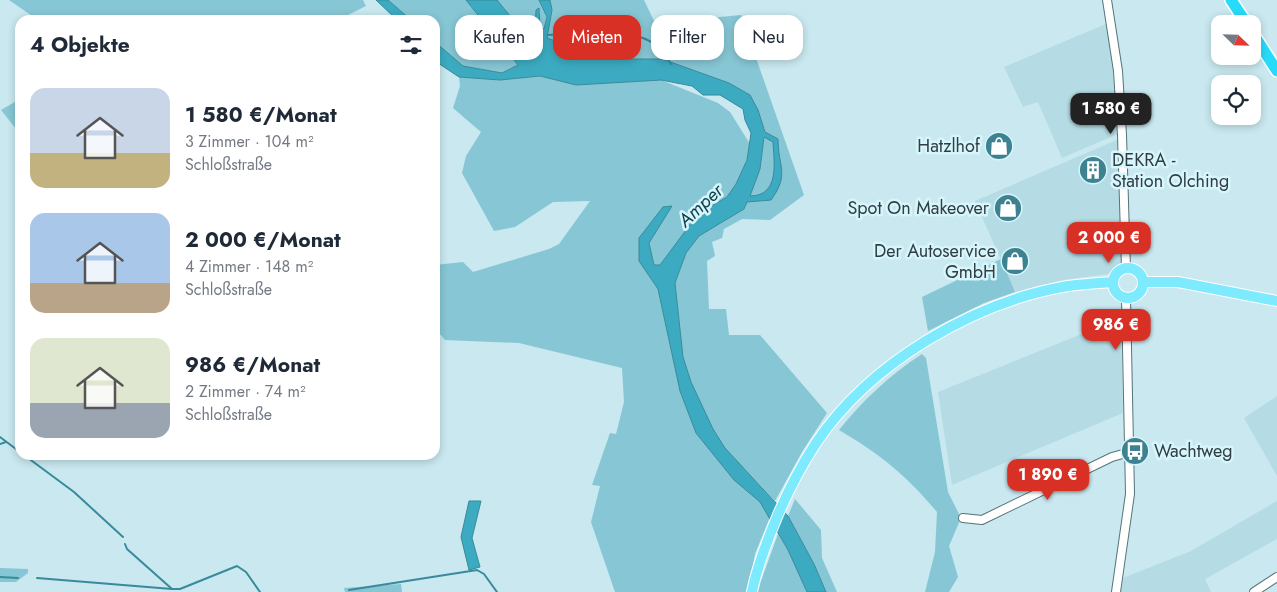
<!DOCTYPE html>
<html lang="de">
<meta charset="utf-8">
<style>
body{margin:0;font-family:Jost,sans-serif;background:#f6f6f7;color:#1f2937;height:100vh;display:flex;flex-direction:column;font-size:19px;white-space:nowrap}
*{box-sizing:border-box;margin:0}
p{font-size:16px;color:#747a83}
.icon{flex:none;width:28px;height:28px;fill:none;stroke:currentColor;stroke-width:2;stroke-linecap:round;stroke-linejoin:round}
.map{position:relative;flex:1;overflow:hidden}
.drawer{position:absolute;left:15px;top:15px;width:425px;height:445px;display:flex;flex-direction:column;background:#fff;border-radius:15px;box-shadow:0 2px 8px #0003}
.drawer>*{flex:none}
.hud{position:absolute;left:455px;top:15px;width:475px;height:45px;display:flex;gap:10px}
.needle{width:32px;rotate:113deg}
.fabs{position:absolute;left:1211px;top:15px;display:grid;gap:10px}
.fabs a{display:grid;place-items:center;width:50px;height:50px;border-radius:10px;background:#fff;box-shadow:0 2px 8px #0003;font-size:25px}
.price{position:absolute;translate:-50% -42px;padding:0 11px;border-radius:10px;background:#d93025;color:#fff;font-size:16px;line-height:32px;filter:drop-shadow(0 1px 2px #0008)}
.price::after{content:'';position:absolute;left:50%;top:30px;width:15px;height:11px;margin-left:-8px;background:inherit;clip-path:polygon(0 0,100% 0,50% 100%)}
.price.active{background:#222;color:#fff}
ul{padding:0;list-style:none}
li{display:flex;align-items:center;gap:15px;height:125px;padding:0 15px}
li span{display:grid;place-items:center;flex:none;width:140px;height:100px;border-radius:15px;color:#555}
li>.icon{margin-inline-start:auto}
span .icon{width:60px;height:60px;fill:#fffc;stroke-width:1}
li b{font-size:21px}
h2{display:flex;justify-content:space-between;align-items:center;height:60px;padding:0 15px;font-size:21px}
.pill{padding:0 18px;border-radius:15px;background:#fff;box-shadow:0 2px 8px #0003;font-size:18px;line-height:45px}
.pill.active{background:#d93025;color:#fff}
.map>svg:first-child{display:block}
.built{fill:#b5dce5}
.green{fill:#87c6d4}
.water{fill:#3cabc1;stroke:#398a9a;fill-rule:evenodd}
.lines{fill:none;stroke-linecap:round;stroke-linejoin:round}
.stream{stroke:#398a9a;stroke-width:2}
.minor-casing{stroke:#577379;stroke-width:10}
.major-casing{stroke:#fff;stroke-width:12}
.highway-casing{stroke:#fff;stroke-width:14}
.minor{stroke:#fff;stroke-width:8}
.major{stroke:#7deafd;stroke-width:10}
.highway{stroke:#27dcfb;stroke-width:11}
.labels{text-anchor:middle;stroke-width:5;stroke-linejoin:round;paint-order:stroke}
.poi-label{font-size:18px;fill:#313d40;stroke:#d6f5fc;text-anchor:end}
.water-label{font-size:19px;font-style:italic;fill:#0c3f48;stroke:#d6f5fc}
</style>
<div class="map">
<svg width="1277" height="592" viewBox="0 0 1277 592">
<rect width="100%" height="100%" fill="#c9e8ef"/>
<g class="built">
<path d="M1108,23L1120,133L1062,158L1038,102L1023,107L1004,67Z"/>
<path d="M1119,139L1121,263L1108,274L1063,280L1015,292L975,201Z"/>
<path d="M1121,318L1123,413L952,485L938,392Z"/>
<path d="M1277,396V476L1244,418Z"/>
<path d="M1277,501V539L1205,579L1211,592H1121L1123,578L1191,551Z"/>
</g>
<g class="green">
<path d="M9,0H363L366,6L338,20H38Z"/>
<path d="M388,0H466L518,65L502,73L463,66L435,42V20H411Z"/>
<path d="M497,0H539L547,17L544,30L540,26L539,9L535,33L529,39Z"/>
<path d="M550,0H644L655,23L741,15L804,195L770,220L742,219L724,229L722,238L712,242L715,256L707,261L709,309H726L729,335H760L827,413L802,452L775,501L725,448L713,429L691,382L683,357L675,283L686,253L699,236L744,209L760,169L765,130L750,95L729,83L662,59H587L579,50L547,38L552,10Z"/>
<path d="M540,76L576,85L661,80L718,103L730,112L750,144L747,160L736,184L727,197L698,214L660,265H654L649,243L671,207L639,238V261L658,289L680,391L696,433L734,480L760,502L770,517L755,554L748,592H615L591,522L600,486L592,485L610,433L616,434L624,402L622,368L519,343L445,340L435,328V265L463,262L473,272L549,249L559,244L590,201L553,202L515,227L494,231L462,173L466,156L481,132L453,108L460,86L459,77L500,80Z"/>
<path d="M20,99V134L1,110Z"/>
<path d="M1001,259L1015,292L984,303L928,331L922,297Z"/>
<path d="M922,354L926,358L948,492L961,518L949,546L958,577L949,592H925L935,552L937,512C906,475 880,454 839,430C863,400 890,375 922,354Z"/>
<path d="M795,499L821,530L822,558L837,592H826L814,564L788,516Z"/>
<path d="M778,534L788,550L807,592H757Z"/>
<path d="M0,568L28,569V573L16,582H0Z"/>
<path d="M401,584L402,592H345L344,588Z"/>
</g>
<g class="water">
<path d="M376,0H388L411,20H397Z"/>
<path d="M466,0H497L529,39L535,33L536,10L539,8L540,26L544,29L547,17L539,0H550L552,10L547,38L579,50L587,59H662L729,83L750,95L758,110L765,132L778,139C778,167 790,174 771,200L747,202L744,209L699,236L686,253L675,283L683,357L691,382L713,429L725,448L788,516L814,564L826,592H807L788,550L760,502L734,480L696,433L680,391L658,289L639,261V238L663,207L672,206L649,243L654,265H660L698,214L727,197L736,184L747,160L751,133L745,120L743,109L720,95H703L692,86L661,80L576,85L540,76L500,80L459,77L435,61V42L463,66L502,73L518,65ZM764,137L773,142C774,162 780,196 750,196L760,169Z"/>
<path d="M469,501H481L472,538L480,567L469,570L461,537Z"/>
</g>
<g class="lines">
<g class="stream">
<path d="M581,33H620"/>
<path d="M548,35L563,34"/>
<path d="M631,35C651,38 662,48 671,64"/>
<path d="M0,437L20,452"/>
<path d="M0,444L6,442"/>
<path d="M24,455L74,492L123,537"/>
<path d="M125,544L127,549L172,589"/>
<path d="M0,577L18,578"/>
<path d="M37,578L172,589H180L237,566L246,572L260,592"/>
<path d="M349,590L477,570L484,574L497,592"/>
</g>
<defs>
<g id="minor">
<path d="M1107,0L1118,71L1122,135L1126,269"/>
<path d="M963,518L982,520L1112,457L1130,452"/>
<path d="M1116,592L1130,494L1126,298"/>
<path d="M1254,592L1277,577"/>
</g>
<g id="major">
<circle cx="1128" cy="283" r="15"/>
<path d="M1143,282H1178L1277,301"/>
<path d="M752,592C757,566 767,541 777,517C788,491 801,466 816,443C870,363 973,302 1068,286C1083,284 1098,283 1113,282"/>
</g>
<g id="highway">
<path d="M1231,0L1247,24"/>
<path d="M1252,32L1277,71"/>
</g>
</defs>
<use href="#minor" class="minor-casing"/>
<use href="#major" class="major-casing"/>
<use href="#highway" class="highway-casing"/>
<use href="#minor" class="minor"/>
<use href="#major" class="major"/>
<use href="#highway" class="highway"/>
</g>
<defs>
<symbol id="shop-disc" viewBox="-11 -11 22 22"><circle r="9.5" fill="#3e8291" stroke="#d6f5fc"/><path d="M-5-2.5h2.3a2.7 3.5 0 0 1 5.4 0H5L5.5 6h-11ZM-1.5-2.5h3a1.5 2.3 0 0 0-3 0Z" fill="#fff"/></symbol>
<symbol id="building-disc" viewBox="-11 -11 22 22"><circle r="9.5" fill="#3e8291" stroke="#d6f5fc"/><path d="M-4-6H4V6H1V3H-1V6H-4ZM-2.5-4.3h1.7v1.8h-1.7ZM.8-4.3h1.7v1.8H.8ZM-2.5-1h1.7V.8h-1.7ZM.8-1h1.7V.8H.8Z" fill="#fff"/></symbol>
<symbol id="bus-disc" viewBox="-11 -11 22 22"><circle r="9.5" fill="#3e8291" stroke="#d6f5fc"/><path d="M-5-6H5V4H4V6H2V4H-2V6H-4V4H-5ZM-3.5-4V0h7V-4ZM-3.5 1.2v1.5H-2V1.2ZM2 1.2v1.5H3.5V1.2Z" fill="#fff"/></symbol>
</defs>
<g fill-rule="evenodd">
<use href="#shop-disc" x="983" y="130" width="32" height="32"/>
<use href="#building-disc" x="1077" y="154" width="32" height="32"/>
<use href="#shop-disc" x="992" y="192" width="32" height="32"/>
<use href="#shop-disc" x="999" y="245" width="32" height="32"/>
<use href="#bus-disc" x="1119" y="435" width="32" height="32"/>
</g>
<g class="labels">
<g class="poi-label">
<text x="980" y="152">Hatzlhof</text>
<text x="1112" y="166" text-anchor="start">DEKRA -<tspan x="1112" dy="21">Station Olching</tspan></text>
<text x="989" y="214">Spot On Makeover</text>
<text x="996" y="257">Der Autoservice<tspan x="996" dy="21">GmbH</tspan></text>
<text x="1154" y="457" text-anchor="start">Wachtweg</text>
</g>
<g class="water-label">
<text transform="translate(700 205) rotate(-43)" y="7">Amper</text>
</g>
</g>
</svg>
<div class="fabs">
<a><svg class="needle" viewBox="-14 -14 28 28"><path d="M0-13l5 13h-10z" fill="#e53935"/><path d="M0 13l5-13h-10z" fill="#747a83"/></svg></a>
<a><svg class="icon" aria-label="locate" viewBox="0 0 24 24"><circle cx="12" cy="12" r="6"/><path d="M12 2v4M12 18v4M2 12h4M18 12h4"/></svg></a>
</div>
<b class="price active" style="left:1111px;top:135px">1 580 €</b>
<b class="price" style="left:1109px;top:264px">2 000 €</b>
<b class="price" style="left:1116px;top:351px">986 €</b>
<b class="price" style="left:1048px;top:501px">1 890 €</b>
<div class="hud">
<a class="pill">Kaufen</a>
<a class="pill active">Mieten</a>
<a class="pill">Filter</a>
<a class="pill">Neu</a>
</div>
<section class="drawer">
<h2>4 Objekte<svg class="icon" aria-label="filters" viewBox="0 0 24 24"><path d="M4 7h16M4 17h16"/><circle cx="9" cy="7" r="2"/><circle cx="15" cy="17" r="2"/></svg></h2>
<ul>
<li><span style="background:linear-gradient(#c9d6e8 65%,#c2b280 0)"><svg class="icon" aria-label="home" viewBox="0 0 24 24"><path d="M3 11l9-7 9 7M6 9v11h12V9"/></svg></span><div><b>1 580 €/Monat</b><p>3 Zimmer · 104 m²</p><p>Schloßstraße</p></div></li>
<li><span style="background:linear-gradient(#a9c7e8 70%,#b9a48a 0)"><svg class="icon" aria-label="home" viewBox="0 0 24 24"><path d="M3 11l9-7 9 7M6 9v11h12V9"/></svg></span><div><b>2 000 €/Monat</b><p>4 Zimmer · 148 m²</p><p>Schloßstraße</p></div></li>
<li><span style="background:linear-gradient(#dfe7d0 65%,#9aa5b1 0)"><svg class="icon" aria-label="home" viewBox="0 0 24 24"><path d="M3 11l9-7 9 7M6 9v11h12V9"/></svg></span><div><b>986 €/Monat</b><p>2 Zimmer · 74 m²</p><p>Schloßstraße</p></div></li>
</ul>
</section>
</div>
